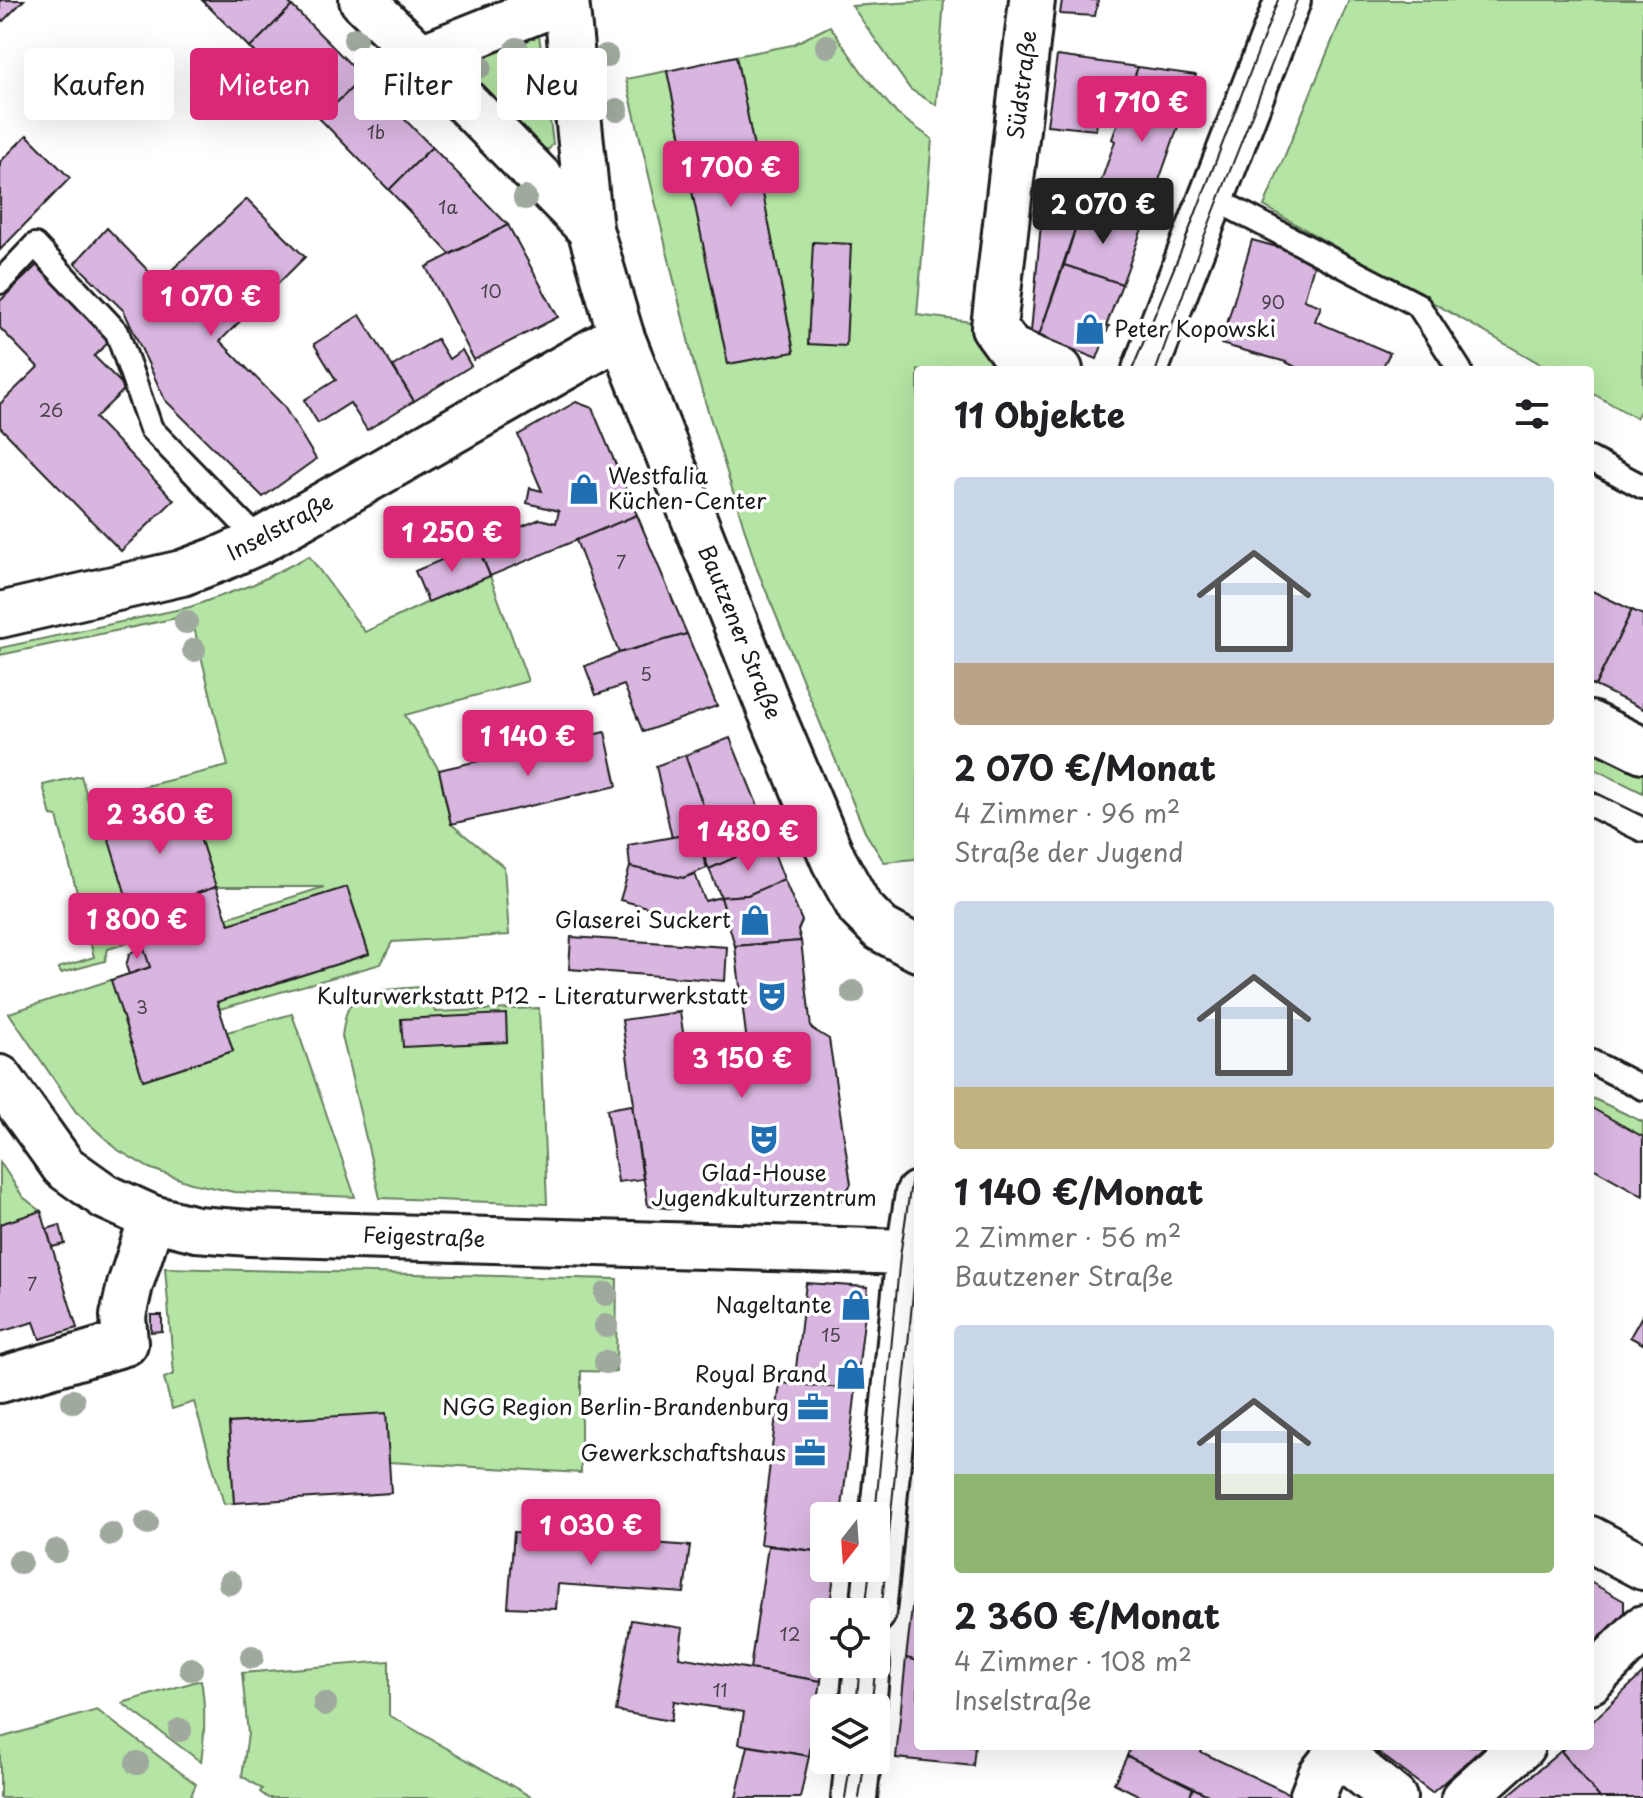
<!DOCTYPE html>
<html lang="de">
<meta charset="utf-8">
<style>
body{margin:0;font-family:"Playpen Sans",sans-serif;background:#f2f2f2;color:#202124;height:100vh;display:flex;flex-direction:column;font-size:30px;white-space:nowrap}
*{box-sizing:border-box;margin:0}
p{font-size:26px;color:#757577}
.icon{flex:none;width:44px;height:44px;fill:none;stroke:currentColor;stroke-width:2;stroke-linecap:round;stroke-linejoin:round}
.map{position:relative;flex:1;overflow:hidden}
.drawer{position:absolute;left:914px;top:366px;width:680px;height:1384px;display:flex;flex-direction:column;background:#fff;border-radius:8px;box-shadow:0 8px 32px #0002}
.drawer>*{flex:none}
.top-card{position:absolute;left:24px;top:48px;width:760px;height:72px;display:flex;gap:16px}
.needle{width:52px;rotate:197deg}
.tools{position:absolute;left:810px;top:1502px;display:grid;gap:16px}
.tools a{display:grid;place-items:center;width:80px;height:80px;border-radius:8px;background:#fff;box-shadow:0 8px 32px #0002;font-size:40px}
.price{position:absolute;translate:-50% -68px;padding:0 18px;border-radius:8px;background:#db2777;color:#fff;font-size:26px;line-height:52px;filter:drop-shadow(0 2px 4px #0008)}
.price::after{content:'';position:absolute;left:50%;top:48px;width:24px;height:18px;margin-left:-12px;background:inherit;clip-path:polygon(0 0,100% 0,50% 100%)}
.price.selected{background:#222;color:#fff}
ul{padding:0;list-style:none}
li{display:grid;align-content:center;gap:16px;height:424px;padding:0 40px}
li span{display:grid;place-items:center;height:248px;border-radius:8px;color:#555}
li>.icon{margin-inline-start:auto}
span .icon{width:144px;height:144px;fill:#fffc;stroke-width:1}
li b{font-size:34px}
h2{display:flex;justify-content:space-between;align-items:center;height:96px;padding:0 40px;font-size:34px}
.tag{padding:0 28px;border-radius:8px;background:#fff;box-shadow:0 8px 32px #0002;font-size:28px;line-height:72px}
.tag.selected{background:#db2777;color:#fff}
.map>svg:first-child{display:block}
.green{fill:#b4e5a4;stroke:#688060;stroke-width:2}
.building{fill:#d9b6e0;stroke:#1c1c1c;stroke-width:2}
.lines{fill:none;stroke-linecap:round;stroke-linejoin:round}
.lane-casing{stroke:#1c1c1c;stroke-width:28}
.street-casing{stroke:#1c1c1c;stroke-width:50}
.secondary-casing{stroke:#1c1c1c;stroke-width:50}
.lane{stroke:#fff;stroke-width:22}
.street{stroke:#fff;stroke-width:44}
.secondary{stroke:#fff;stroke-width:44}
.tram{stroke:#1c1c1c;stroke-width:2}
.tree{fill:#9fa99d}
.labels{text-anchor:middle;stroke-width:7;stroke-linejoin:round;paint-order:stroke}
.number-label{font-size:18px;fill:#4b424d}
.street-label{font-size:22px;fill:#1c1c1c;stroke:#fff}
.poi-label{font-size:22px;fill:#1c1c1c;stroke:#fff;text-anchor:end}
</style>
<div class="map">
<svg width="1643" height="1798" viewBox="0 0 1643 1798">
<rect width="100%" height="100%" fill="#fff"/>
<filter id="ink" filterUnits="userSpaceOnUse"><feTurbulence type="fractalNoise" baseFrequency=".0125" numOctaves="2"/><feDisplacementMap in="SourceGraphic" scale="16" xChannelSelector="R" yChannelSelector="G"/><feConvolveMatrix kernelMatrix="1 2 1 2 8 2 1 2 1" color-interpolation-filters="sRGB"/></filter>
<g filter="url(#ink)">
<g class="green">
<path d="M944,0L936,105L910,89L852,6Z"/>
<path d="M1349,0H1643V406L1636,418L1590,392V370H1551L1264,206Z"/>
<path d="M830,26L864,75L897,114L932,139L917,315L979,323L1006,370H918V854L915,859L884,862L865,832L757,569L695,369L626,79L667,71L728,364L794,352L736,56L792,45Z"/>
<path d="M538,27L553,144L549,149H544L471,74L467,53Z"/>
<path d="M309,556L365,632L428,602L490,576L528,681L405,715L439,770L451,824L504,867L509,935L392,942L381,964L220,1009L218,1002L369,953L347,887L229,924L226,918L324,887H216L187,798L104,825L141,939L108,949L105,961L61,973L58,968L94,957L57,817L51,816L43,785L81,776L88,800L228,766L191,615L0,655V648L190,607L254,584Z"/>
<path d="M1590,747L1643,773V793L1590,767Z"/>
<path d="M111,980L144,1080L233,1051L227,1032L292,1014L355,1197L234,1192L191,1183L149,1168L118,1150L76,1112L9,1013Z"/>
<path d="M419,987L431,994L435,1012L539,1008L547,1204L380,1198L342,1036C344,1025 345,1007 355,1000C370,989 401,989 419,987Z"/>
<path d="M1590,1097L1643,1122V1137L1590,1107Z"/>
<path d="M0,1162L23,1197L41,1211L0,1224Z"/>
<path d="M165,1268L617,1279L616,1372L581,1371V1473L389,1462L386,1414L229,1423L234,1503L224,1504L194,1402L172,1409L164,1378L174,1374Z"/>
<path d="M389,1661V1715L533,1798H268L260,1792L262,1789L242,1776L248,1734L242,1673Z"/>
<path d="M201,1680C206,1708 205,1734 201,1762L122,1703Z"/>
<path d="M97,1710L196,1784L190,1798H0V1738Z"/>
</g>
<g class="building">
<path d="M0,0H24L3,21L0,18Z"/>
<path d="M202,0H286L292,6L250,48Z"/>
<path d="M1062,0H1098L1095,16L1060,14Z"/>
<path d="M292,6L363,77L320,119L250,48Z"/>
<path d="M736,56L794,352L728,364L667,71Z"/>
<path d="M1057,56L1138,67L1127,99L1100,97L1096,130L1047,125Z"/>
<path d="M1138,67L1196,75L1143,226L1090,213L1115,141L1112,139Z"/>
<path d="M363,77L432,147L389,190L320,119Z"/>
<path d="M27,135L70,178L0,250V162Z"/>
<path d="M432,147L508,225L450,254L389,190Z"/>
<path d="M247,199L305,257L220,341L283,405L316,459L263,497L165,400L124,311L75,263L107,228L159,282Z"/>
<path d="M1043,202L1081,211L1039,336L1031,332Z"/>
<path d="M1081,211L1143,226L1122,284L1064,265Z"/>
<path d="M508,225L558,317L474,360L426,267Z"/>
<path d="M1252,240L1316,258L1304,300L1321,306L1315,321L1390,353L1381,370H1301L1286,362L1221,344Z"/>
<path d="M813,242L851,244L846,346L808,344Z"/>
<path d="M39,263L112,339L94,356L126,388L95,418L174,500L121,551L0,427V404L38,367L0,328V301Z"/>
<path d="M1064,265L1122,284L1106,326H1109L1097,359L1039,336Z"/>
<path d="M360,315L414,401L367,430L350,403L318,423L304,400L336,380L314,344Z"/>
<path d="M437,339L449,359L462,350L471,366L414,401L393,366Z"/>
<path d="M576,402L592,408L637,515L490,576L477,545L540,519L556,523L559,511L527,503L530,488L542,491L518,435Z"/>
<path d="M637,515L687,634L619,653L576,540Z"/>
<path d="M477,545L490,576L428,602L415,571Z"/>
<path d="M1590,590L1632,610L1595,686L1590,684Z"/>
<path d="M1632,610L1643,615V709L1595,686Z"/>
<path d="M687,634L717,706L643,732L624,685L596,695L585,666L619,653Z"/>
<path d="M605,732L617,786L451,824L439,770Z"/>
<path d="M730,738L759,809L711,828L685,755Z"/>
<path d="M685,755L711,828L672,838L656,766Z"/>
<path d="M187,798L216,887L132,915L104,824Z"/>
<path d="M759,809L770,842L709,869L695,833Z"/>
<path d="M695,833L707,868L683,878L630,867L628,845Z"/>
<path d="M770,842L784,879L748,895L721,897L709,869Z"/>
<path d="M630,867L683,878L695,874L705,901L721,897L726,914L692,921L674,914L620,900Z"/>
<path d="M784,879L802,921L798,930L801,941L735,946L721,897L748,895Z"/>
<path d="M216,887L229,924L347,887L369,954L217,1002L233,1051L143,1080L111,980L150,967L132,915Z"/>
<path d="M571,937L727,947L725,981L569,969Z"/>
<path d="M801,941L811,1028L829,1039L851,1184L839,1203L792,1209L789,1192L676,1209L648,1206L632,1105L634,1104L622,1020L680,1012L688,1066L749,1059L735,946Z"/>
<path d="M143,946L150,967L129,974L126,966L129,955L138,947Z"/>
<path d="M506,1014L507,1042L403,1047L401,1019Z"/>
<path d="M632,1105L643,1179L618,1182L607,1109Z"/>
<path d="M1590,1107L1643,1137V1196L1591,1167L1590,1168Z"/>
<path d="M41,1211L77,1328L40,1339L34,1322L0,1332V1224Z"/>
<path d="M60,1225L65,1244L52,1247L47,1229Z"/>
<path d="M806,1283L868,1287L856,1389L794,1385Z"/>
<path d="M1643,1314V1344L1630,1337Z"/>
<path d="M151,1315H162V1331L151,1332Z"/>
<path d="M780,1383L856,1389L841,1516H824V1552L760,1544Z"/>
<path d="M386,1413L391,1493L234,1503L229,1423Z"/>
<path d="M514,1532L690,1546L684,1593L558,1584L556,1609L508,1607Z"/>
<path d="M768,1546L824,1552V1568H835L829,1612H824V1658L821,1681L750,1669Z"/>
<path d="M918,1558V1661L906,1658Z"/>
<path d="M1590,1582L1624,1601V1616L1590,1648Z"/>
<path d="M631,1620L683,1628L679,1657L821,1681L809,1756L739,1744L744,1712L674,1701L671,1721L616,1711Z"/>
<path d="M906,1658L918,1661V1746H975L973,1766L896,1758Z"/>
<path d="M1643,1673V1798H1600L1561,1751L1567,1746H1590V1724Z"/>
<path d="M748,1746L809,1756L800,1798H736Z"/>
<path d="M1131,1746H1204L1201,1752L1292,1795L1291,1798H1214L1127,1756Z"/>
<path d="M1370,1746H1485L1432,1793Z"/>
<path d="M1561,1751L1600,1798H1505Z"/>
<path d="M1127,1756L1193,1788L1189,1798H1144L1114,1783Z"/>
<path d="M1193,1788L1214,1798H1189Z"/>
</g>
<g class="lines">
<defs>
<g id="lane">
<path d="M1211,197L1418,305L1460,370"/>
<path d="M0,282L35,245L117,332L151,429L260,541"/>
<path d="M1590,459L1643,487"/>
<path d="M1590,804L1643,830"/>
<path d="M1590,1061L1643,1088"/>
</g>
<g id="street">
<path d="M362,0L421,57L590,229"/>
<path d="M566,0L590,229L621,335L770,710L834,861L860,908L881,929L918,949"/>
<path d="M1032,0L994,327L1010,349L1060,370"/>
<path d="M421,57L564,0"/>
<path d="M0,615L182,573L222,558L260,541L621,335"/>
<path d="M1590,724L1643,750"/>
<path d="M0,1078L64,1167L106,1197L152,1218L196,1229L250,1233L909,1252"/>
<path d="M0,1380L125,1343L123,1316L130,1285L152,1218"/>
<path d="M1590,1539L1643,1567"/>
<path d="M1590,1681L1643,1628"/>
<path d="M1312,1798L1321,1775L1332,1761L1349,1762L1394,1798"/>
<path d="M1464,1798L1522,1746"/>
</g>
<g id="secondary">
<path d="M1145,370L1288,0"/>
<path d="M873,1612L909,1252L918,1194"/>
<path d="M863,1708L867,1664"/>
<path d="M854,1798L858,1760"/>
</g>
</defs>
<use href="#lane" class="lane-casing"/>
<use href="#street" class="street-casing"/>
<use href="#secondary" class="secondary-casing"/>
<use href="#lane" class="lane"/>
<use href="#street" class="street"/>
<use href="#secondary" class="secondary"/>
<g class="tram">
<path d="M1132,370L1183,246L1278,0"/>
<path d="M1156,370L1198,252L1297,0"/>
<path d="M875,1516L900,1256L918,1137"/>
<path d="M865,1612L870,1568"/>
<path d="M876,1663L918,1244"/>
<path d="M856,1708L860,1664"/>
<path d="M871,1708L876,1664"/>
<path d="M845,1798L851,1760"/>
<path d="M859,1798L865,1760"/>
</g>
</g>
<g class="tree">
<circle cx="355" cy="39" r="12"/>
<circle cx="827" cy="46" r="12"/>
<circle cx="517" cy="49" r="12"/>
<circle cx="606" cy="56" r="12"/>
<circle cx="376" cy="60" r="12"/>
<circle cx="480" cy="66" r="12"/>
<circle cx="617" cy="110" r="12"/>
<circle cx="525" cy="198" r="12"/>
<circle cx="186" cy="622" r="12"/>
<circle cx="194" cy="650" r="12"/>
<circle cx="853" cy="992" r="12"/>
<circle cx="606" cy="1294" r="12"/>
<circle cx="606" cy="1326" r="12"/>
<circle cx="606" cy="1362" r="12"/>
<circle cx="73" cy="1401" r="12"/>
<circle cx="147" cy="1523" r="12"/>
<circle cx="111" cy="1534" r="12"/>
<circle cx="56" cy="1551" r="12"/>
<circle cx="20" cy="1562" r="12"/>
<circle cx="230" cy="1583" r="12"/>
<circle cx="252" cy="1657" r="12"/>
<circle cx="191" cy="1669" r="12"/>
<circle cx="325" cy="1704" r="12"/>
<circle cx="180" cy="1730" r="12"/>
<circle cx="137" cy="1763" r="12"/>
</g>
</g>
<defs>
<symbol id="shop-bare" viewBox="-9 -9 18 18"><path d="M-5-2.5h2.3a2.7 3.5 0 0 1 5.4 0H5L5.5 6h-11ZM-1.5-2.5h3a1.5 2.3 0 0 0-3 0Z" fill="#1f6fb2" stroke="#fff" stroke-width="2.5" paint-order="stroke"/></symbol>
<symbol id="theatre-bare" viewBox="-9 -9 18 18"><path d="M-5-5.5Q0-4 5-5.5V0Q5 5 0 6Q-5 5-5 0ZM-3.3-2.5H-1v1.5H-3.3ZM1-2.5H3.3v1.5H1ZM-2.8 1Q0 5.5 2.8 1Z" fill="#1f6fb2" stroke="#fff" stroke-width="2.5" paint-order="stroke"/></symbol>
<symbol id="office-bare" viewBox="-9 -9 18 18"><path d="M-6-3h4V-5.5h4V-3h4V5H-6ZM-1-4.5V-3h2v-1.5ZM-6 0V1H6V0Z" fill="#1f6fb2" stroke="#fff" stroke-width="2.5" paint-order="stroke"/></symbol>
</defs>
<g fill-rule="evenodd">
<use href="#shop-bare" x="1068" y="307" width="44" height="44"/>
<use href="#shop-bare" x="562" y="467" width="44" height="44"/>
<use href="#shop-bare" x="733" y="898" width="44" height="44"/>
<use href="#theatre-bare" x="750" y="974" width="44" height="44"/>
<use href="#theatre-bare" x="742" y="1117" width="44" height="44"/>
<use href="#shop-bare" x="834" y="1283" width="44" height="44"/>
<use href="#shop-bare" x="829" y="1352" width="44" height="44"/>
<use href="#office-bare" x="791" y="1385" width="44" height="44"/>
<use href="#office-bare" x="788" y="1431" width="44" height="44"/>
</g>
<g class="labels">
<g class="number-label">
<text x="376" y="139">1b</text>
<text x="448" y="214">1a</text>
<text x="491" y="298">10</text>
<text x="1273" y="309">90</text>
<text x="51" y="417">26</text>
<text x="621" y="569">7</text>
<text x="646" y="681">5</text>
<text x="142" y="1014">3</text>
<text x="32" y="1291">7</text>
<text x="831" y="1342">15</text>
<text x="790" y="1641">12</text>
<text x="720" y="1697">11</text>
</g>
<g class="street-label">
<text transform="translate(1022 85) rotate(-83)" y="8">Südstraße</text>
<text transform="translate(280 527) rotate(-28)" y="8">Inselstraße</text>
<text transform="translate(740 632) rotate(68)" y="8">Bautzener Straße</text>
<text transform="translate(424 1237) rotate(2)" y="8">Feigestraße</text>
</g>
<g class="poi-label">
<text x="1114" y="337" text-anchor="start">Peter Kopowski</text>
<text x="608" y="484" text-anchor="start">Westfalia<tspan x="608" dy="25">Küchen-Center</tspan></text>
<text x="731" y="928">Glaserei Suckert</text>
<text x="748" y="1004">Kulturwerkstatt P12 - Literaturwerkstatt</text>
<text x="764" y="1181" text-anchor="middle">Glad-House<tspan x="764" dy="25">Jugendkulturzentrum</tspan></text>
<text x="832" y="1313">Nageltante</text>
<text x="827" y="1382">Royal Brand</text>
<text x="789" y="1415">NGG Region Berlin-Brandenburg</text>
<text x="786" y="1461">Gewerkschaftshaus</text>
</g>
</g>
</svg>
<div class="tools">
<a><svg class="needle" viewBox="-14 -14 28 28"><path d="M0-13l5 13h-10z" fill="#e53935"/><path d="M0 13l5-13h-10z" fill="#757577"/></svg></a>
<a><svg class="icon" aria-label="locate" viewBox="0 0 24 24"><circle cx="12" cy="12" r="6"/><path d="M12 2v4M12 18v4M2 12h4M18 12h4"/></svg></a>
<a><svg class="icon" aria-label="layers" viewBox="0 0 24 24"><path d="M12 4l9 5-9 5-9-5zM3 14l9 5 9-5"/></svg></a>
</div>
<b class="price" style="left:1142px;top:144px">1 710 €</b>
<b class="price" style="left:731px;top:209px">1 700 €</b>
<b class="price selected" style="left:1103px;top:246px">2 070 €</b>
<b class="price" style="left:211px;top:338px">1 070 €</b>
<b class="price" style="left:452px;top:574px">1 250 €</b>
<b class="price" style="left:528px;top:778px">1 140 €</b>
<b class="price" style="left:160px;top:856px">2 360 €</b>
<b class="price" style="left:748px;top:873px">1 480 €</b>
<b class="price" style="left:137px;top:961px">1 800 €</b>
<b class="price" style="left:742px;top:1100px">3 150 €</b>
<b class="price" style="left:591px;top:1567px">1 030 €</b>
<div class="top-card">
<a class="tag">Kaufen</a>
<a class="tag selected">Mieten</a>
<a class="tag">Filter</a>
<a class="tag">Neu</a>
</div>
<section class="drawer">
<h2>11 Objekte<svg class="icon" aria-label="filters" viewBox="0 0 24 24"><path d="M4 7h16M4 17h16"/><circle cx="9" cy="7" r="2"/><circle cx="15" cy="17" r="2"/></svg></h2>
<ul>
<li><span style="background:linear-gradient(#c9d6e8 75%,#b9a48a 0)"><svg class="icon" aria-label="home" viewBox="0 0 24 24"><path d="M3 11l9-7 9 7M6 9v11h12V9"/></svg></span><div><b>2 070 €/Monat</b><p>4 Zimmer · 96 m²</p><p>Straße der Jugend</p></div></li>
<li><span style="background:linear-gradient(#c9d6e8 75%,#c2b280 0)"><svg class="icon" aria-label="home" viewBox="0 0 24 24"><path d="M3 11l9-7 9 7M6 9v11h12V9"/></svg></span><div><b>1 140 €/Monat</b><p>2 Zimmer · 56 m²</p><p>Bautzener Straße</p></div></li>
<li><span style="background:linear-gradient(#c9d6e8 60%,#8fb573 0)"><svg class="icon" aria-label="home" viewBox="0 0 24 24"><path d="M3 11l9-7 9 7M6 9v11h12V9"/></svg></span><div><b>2 360 €/Monat</b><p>4 Zimmer · 108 m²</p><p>Inselstraße</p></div></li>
</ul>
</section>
</div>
